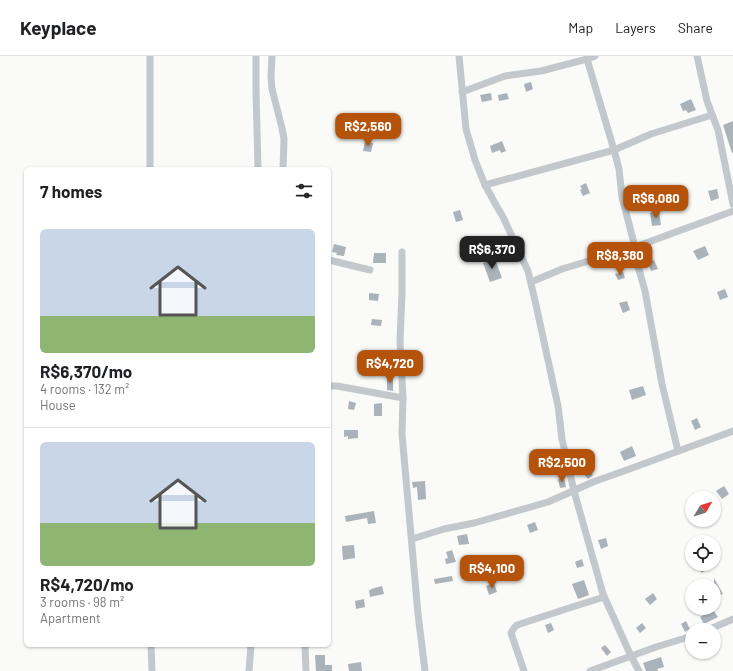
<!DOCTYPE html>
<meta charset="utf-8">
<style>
body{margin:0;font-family:Barlow,sans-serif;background:#f2f2f2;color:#202124;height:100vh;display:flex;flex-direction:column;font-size:15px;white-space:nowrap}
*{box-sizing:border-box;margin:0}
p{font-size:13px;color:#757577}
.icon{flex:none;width:22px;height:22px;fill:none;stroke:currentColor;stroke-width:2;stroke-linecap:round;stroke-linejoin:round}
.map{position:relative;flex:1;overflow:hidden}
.panel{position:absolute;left:24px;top:111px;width:307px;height:480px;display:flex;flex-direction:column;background:#fff;border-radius:6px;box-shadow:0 1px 3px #0004}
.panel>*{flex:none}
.needle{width:26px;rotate:52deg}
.buttons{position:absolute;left:685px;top:435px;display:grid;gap:8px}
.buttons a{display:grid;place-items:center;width:36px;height:36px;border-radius:50%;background:#fff;box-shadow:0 1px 3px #0004;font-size:20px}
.price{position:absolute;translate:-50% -34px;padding:0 9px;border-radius:8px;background:#b45309;color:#fff;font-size:13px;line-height:26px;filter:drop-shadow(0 1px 2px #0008)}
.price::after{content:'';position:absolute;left:50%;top:24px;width:12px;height:9px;margin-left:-6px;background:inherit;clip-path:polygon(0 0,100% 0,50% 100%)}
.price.on{background:#222;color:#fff}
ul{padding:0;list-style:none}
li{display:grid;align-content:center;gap:8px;height:212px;padding:0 16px}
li+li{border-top:1px solid #e0e0e0}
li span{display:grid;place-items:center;height:124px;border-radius:6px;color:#555}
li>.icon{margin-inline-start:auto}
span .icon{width:72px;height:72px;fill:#fffc;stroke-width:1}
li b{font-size:17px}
h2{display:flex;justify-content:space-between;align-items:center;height:48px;padding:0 16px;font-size:17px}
header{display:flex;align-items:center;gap:24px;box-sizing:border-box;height:56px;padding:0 20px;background:#fff;border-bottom:1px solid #e0e0e0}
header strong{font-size:19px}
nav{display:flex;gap:22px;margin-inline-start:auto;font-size:14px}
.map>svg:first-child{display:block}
.building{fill:#aab3b9}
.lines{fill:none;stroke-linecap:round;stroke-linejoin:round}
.street{stroke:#c3c8cc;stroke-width:7}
</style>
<header>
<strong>Keyplace</strong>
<nav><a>Map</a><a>Layers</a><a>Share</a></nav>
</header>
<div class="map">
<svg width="733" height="615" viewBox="0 0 733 615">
<rect width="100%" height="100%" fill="#fafaf8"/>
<g class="building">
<path d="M531,26L533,33L526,36L524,28Z"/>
<path d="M491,37L492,44L482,46L480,39Z"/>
<path d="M507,37L509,43L499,45L498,39Z"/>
<path d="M691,43L696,54L688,57L686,54L683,55L680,48Z"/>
<path d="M733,65V97H732L723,69Z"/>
<path d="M365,85L373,87L371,96L363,95Z"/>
<path d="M502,85L506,95L501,97L500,94L492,97L490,90Z"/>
<path d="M586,127L590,137L583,140L580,134L582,133L580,130Z"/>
<path d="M717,133L719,142L711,145L708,135Z"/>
<path d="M460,154L463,164L456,166L453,156Z"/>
<path d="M659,155L661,169L652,170L650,157Z"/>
<path d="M334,188L346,191L344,200L336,199L337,197L332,196Z"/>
<path d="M705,190L709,199L698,204L693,195Z"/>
<path d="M374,197H386V207H373Z"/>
<path d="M495,203L502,222L490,226L483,207Z"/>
<path d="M654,204L658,213L651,215L648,207Z"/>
<path d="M623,216L625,222L618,224L615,218Z"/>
<path d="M725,233L728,241L720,244L717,236Z"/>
<path d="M369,237L379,238L378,245L369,244Z"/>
<path d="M627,245L630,254L623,257L619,247Z"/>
<path d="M372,263L382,264L381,270L371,269Z"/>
<path d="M387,322H393V335L387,334Z"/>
<path d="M643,330L646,339L632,344L629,334Z"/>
<path d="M349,345L356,347L354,354L348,353Z"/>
<path d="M382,347V360H374V348Z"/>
<path d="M697,362L701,371L695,374L691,365Z"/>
<path d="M344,374H358V382L348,383V380L344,381Z"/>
<path d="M632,390L636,400L624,405L620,396Z"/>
<path d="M588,413L593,419L588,423L583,417Z"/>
<path d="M564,422L566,431L560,432L558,423Z"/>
<path d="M425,425L426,443L418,444L417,431L413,432L412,426Z"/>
<path d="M724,430L729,438L722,443L716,435Z"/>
<path d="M374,455L376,467L368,468L367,462L346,466L345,460Z"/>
<path d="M535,466L538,474L530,477L527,469Z"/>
<path d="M467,478L469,488L459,489L457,480Z"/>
<path d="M606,482L608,490L601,493L598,484Z"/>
<path d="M354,489L355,502L343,504L342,490Z"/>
<path d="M452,494L456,506L446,508L445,503L448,502L446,496Z"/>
<path d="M582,503L584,510L577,512L575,506Z"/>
<path d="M700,508H704L707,512L702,517L697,511Z"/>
<path d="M452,520L453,525L435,528L434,523Z"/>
<path d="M714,522L723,538L715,541L714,538Z"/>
<path d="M584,524L589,539L578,543L572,528Z"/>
<path d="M494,527L497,536L489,539L486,530Z"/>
<path d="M382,530L384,538L370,541L369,534H371V533Z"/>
<path d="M653,537L657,543L650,549L645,543Z"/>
<path d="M364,543L365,551L356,553L355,545Z"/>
<path d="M713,554L718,561L704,568L700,561Z"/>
<path d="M686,565L690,573L685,576L681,568Z"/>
<path d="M551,567L554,574L548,577L545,569Z"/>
<path d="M642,567L646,572L640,577L636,572Z"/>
<path d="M605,589L611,596L607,600L601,592Z"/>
<path d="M315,599H325V609H332V615H316Z"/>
<path d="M661,601L664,611L657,613L658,615H646L643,607Z"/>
<path d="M361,606L362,615H349L348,608Z"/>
</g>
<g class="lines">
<g class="street">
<path d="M150,0V113"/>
<path d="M256,0V35L258,113"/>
<path d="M272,0L271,21L272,33L282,72L284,83L283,113"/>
<path d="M459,0L466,73L475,104L485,129L496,149L503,161L528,215L536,249L558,350L562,383L574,435L603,538L631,600L639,615"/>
<path d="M697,0L707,45L718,74L733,148"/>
<path d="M587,3L614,94L619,113L622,141L635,191L636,203L645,235L662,328L678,395"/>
<path d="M462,36L505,20L541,15L587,3L595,0"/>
<path d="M485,129L614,94L651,78L712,59"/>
<path d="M402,196V237L400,285L403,342"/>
<path d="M329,204L370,214"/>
<path d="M531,226L562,213L635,191L733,155"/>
<path d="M329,330H337L403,342L402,378L418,558L425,615"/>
<path d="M412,483L444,473L474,467L548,446L593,426L624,415L733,375"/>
<path d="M708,574L733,563"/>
<path d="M151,589L152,615"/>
<path d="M305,589L306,615"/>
<path d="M249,615L251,589"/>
<path d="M524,615L511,577L514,572L517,569L566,553L604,541"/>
<path d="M590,615L656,591L692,580"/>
</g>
</g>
</svg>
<div class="buttons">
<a><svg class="needle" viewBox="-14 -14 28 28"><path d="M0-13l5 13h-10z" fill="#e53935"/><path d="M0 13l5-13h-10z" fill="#757577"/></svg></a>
<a><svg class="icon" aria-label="locate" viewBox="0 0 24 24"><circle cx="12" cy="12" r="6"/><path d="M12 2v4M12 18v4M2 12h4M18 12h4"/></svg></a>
<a>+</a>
<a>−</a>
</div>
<b class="price" style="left:368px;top:91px">R$2,560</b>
<b class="price" style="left:656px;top:163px">R$6,080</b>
<b class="price on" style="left:492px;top:214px">R$6,370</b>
<b class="price" style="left:620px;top:220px">R$8,380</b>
<b class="price" style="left:390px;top:328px">R$4,720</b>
<b class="price" style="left:562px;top:427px">R$2,500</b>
<b class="price" style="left:492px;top:533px">R$4,100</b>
<section class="panel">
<h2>7 homes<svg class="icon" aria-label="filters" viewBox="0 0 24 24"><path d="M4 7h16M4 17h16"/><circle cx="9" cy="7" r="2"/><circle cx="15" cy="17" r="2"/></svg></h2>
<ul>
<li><span style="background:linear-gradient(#c9d6e8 70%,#8fb573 0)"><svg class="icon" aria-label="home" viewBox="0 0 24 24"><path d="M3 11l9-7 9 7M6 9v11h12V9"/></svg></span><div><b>R$6,370/mo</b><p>4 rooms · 132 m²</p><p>House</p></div></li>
<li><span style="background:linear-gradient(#c9d6e8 65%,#8fb573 0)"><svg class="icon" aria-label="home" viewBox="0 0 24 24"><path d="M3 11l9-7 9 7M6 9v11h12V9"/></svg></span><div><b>R$4,720/mo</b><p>3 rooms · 98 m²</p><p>Apartment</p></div></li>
</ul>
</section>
</div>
